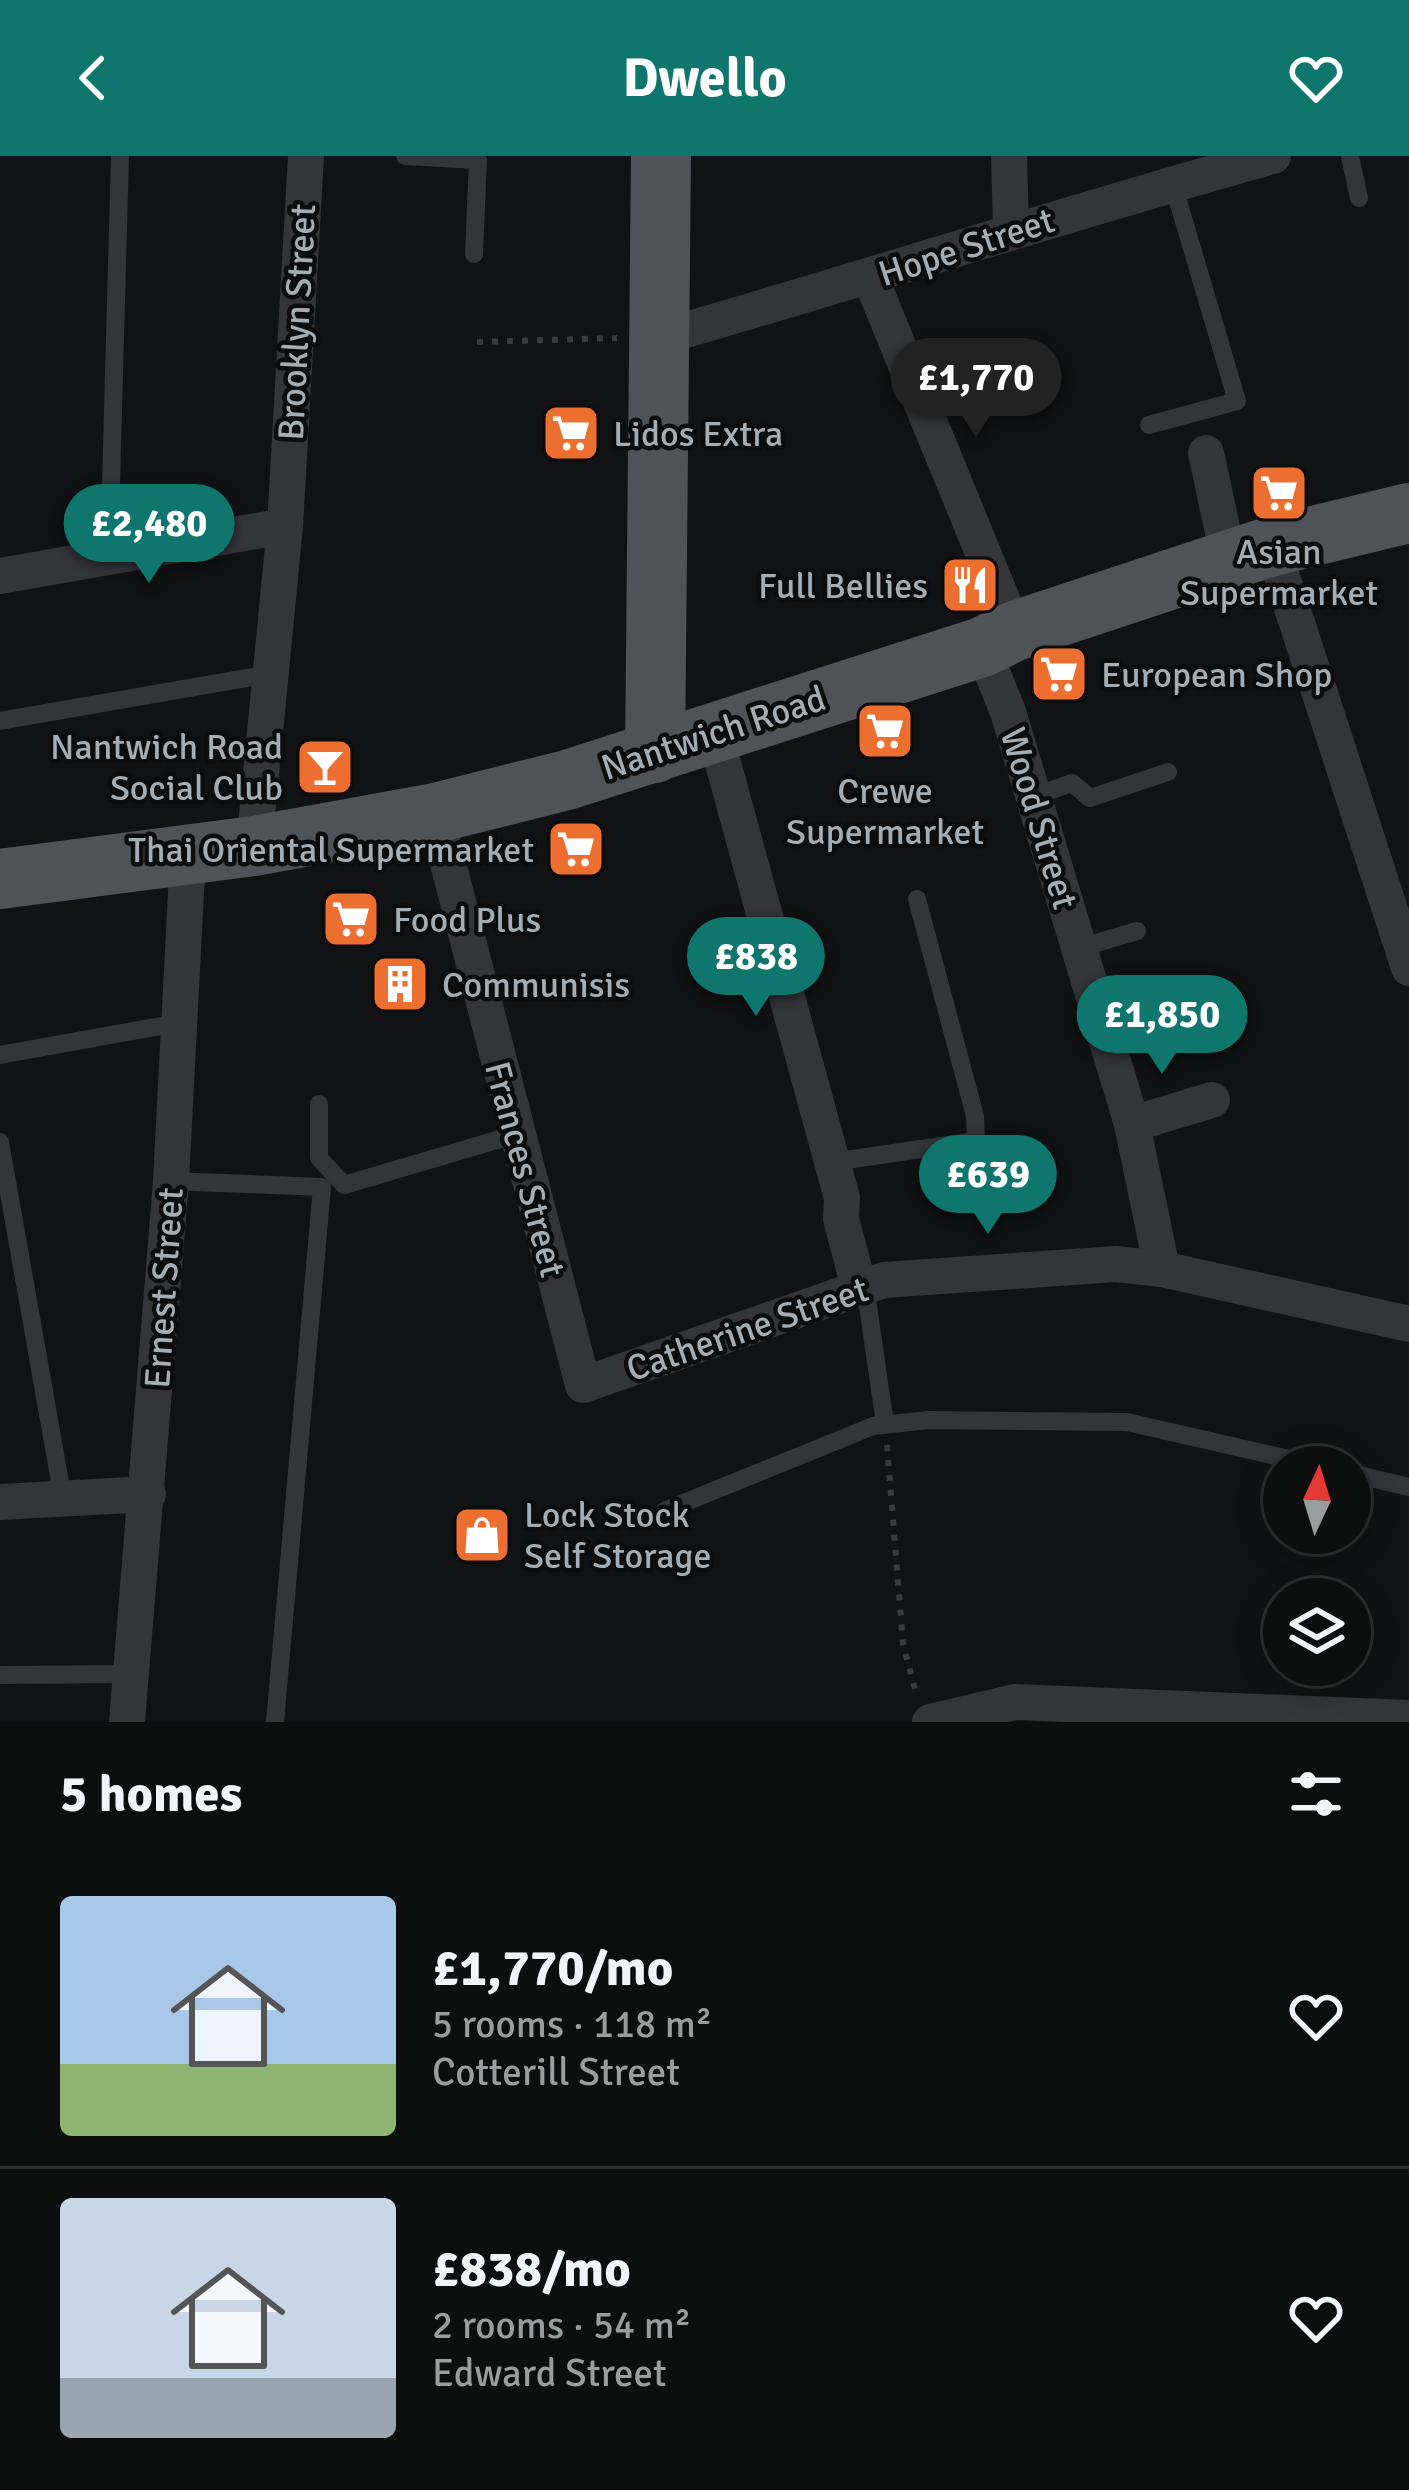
<!DOCTYPE html>
<meta charset="utf-8">
<style>
body{margin:0;font-family:Signika,sans-serif;background:#1b1c1c;color:#f1f3f6;height:100vh;display:flex;flex-direction:column;font-size:45px;white-space:nowrap}
*{box-sizing:border-box;margin:0}
p{font-size:39px;color:#9a9c9e}
.icon{flex:none;width:66px;height:66px;fill:none;stroke:currentColor;stroke-width:2;stroke-linecap:round;stroke-linejoin:round}
.map{position:relative;height:1566px;overflow:hidden}
.drawer{display:flex;flex-direction:column;background:#0d0e0e;flex:1}
.drawer>*{flex:none}
.needle{width:78px;rotate:4deg}
.buttons{position:absolute;left:1263px;top:1290px;display:grid;gap:24px}
.buttons a{display:grid;place-items:center;width:108px;height:108px;border-radius:50%;background:#0d0e0e;box-shadow:0 6px 30px #0003,0 0 0 3px #2d2e2e;font-size:60px}
.price{position:absolute;translate:-50% -102px;padding:0 27px;border-radius:42px;background:#0f766e;color:#fff;font-size:39px;line-height:78px;filter:drop-shadow(0 3px 6px #0008)}
.price::after{content:'';position:absolute;left:50%;top:72px;width:36px;height:27px;margin-left:-18px;background:inherit;clip-path:polygon(0 0,100% 0,50% 100%)}
.price.on{background:#222;color:#fff}
ul{padding:0;list-style:none}
li{display:flex;align-items:center;gap:36px;height:300px;padding:0 60px}
li+li{border-top:3px solid #2d2e2e}
li span{display:grid;place-items:center;flex:none;width:336px;height:240px;border-radius:12px;color:#555}
li>.icon{margin-inline-start:auto}
span .icon{width:144px;height:144px;fill:#fffc;stroke-width:1}
li b{font-size:51px}
h2{display:flex;justify-content:space-between;align-items:center;height:144px;padding:0 60px;font-size:51px}
header{display:flex;justify-content:space-between;align-items:center;height:156px;padding:0 60px;background:#0f766e;color:#fff;font-size:54px;font-weight:800}
.map>svg:first-child{display:block}
.lines{fill:none;stroke-linecap:round;stroke-linejoin:round}
.path{stroke:#393c3f;stroke-width:6;stroke-dasharray:6 9;stroke-linecap:butt}
.lane{stroke:#333538;stroke-width:18}
.street{stroke:#333538;stroke-width:36}
.primary{stroke:#4f5357;stroke-width:60}
.labels{text-anchor:middle;stroke-width:9;stroke-linejoin:round;paint-order:stroke}
.street-label{font-size:36px;fill:#a3adb3;stroke:#0d0d0e}
.poi-label{font-size:36px;fill:#a3adb3;stroke:#0d0d0e;text-anchor:start}
</style>
<header><svg class="icon" aria-label="back" viewBox="0 0 24 24"><path d="M15 5l-7 7 7 7"/></svg>Dwello<svg class="icon" aria-label="heart" viewBox="0 0 24 24"><path d="M12 20l-8-8c-3-5 5-10 8-4 3-6 11-1 8 4z"/></svg></header>
<div class="map">
<svg width="1409" height="1566" viewBox="0 0 1409 1566">
<rect width="100%" height="100%" fill="#111213"/>
<g class="lines">
<g class="path">
<path d="M477,186L617,182"/>
<path d="M887,1289L903,1488L916,1537"/>
</g>
<g class="lane">
<path d="M405,0L478,4L474,98"/>
<path d="M1350,0L1359,42"/>
<path d="M1149,269L1237,245L1173,28"/>
<path d="M109,401L120,0"/>
<path d="M0,565L270,518"/>
<path d="M1034,640L1072,627L1090,642L1168,616"/>
<path d="M1079,792L1137,775"/>
<path d="M0,899L178,867"/>
<path d="M319,948V1002L344,1029L517,978"/>
<path d="M0,986L63,1343"/>
<path d="M832,1006L976,985L975,960L917,743"/>
<path d="M171,1025L322,1031L275,1566"/>
<path d="M859,1131L868,1150L885,1268"/>
<path d="M1350,1317L1409,1331"/>
<path d="M664,1355L873,1270L928,1264L1127,1266L1324,1311"/>
<path d="M0,1519L132,1518"/>
</g>
<g class="street">
<path d="M1009,0L1011,73"/>
<path d="M870,121L1015,475"/>
<path d="M658,182C864,123 1067,57 1273,0"/>
<path d="M1206,297L1229,404"/>
<path d="M1272,390L1409,812"/>
<path d="M0,420L285,370"/>
<path d="M982,491L1008,556L1132,968L1162,1113"/>
<path d="M715,578L842,1042L841,1063L859,1131"/>
<path d="M435,657L583,1229L884,1124L1116,1108L1162,1113L1409,1168"/>
<path d="M254,690L285,370L306,0"/>
<path d="M1132,968L1212,944"/>
<path d="M0,1346L148,1338"/>
<path d="M127,1566L171,1025L188,698"/>
<path d="M930,1566L1015,1546L1409,1562"/>
</g>
<g class="primary">
<path d="M655,597L661,0"/>
<path d="M0,723L254,690L435,657L567,624L982,491L1015,475L1272,390L1409,357"/>
</g>
</g>
<defs>
<symbol id="supermarket-square" viewBox="-11 -11 22 22"><rect x="-9" y="-9" width="18" height="18" rx="4" fill="#ed6f2f" stroke="#0d0d0e"/><path d="M-6-5.5h2.5l.6 2H6L4.5 2H-2.5L-4.4-4H-6ZM-1.5 3.2a1.3 1.3 0 1 0 .1 0ZM3 3.2a1.3 1.3 0 1 0 .1 0Z" fill="#fff"/></symbol>
<symbol id="restaurant-square" viewBox="-11 -11 22 22"><rect x="-9" y="-9" width="18" height="18" rx="4" fill="#ed6f2f" stroke="#0d0d0e"/><path d="M-5-6h1v4h1v-4h1v4h1v-4h1v5L-1.5 .5V6h-2V.5L-5-1ZM5-6V6H3V1.5H1.5Q1.5-4 5-6Z" fill="#fff"/></symbol>
<symbol id="bar-square" viewBox="-11 -11 22 22"><rect x="-9" y="-9" width="18" height="18" rx="4" fill="#ed6f2f" stroke="#0d0d0e"/><path d="M-6-5H6L.8 .8V4.5H3.5V6h-7V4.5H-.8V.8Z" fill="#fff"/></symbol>
<symbol id="building-square" viewBox="-11 -11 22 22"><rect x="-9" y="-9" width="18" height="18" rx="4" fill="#ed6f2f" stroke="#0d0d0e"/><path d="M-4-6H4V6H1V3H-1V6H-4ZM-2.5-4.3h1.7v1.8h-1.7ZM.8-4.3h1.7v1.8H.8ZM-2.5-1h1.7V.8h-1.7ZM.8-1h1.7V.8H.8Z" fill="#fff"/></symbol>
<symbol id="shop-square" viewBox="-11 -11 22 22"><rect x="-9" y="-9" width="18" height="18" rx="4" fill="#ed6f2f" stroke="#0d0d0e"/><path d="M-5-2.5h2.3a2.7 3.5 0 0 1 5.4 0H5L5.5 6h-11ZM-1.5-2.5h3a1.5 2.3 0 0 0-3 0Z" fill="#fff"/></symbol>
</defs>
<g fill-rule="evenodd">
<use href="#supermarket-square" x="538" y="244" width="66" height="66"/>
<use href="#supermarket-square" x="1246" y="304" width="66" height="66"/>
<use href="#restaurant-square" x="937" y="396" width="66" height="66"/>
<use href="#supermarket-square" x="1026" y="485" width="66" height="66"/>
<use href="#supermarket-square" x="852" y="542" width="66" height="66"/>
<use href="#bar-square" x="292" y="578" width="66" height="66"/>
<use href="#supermarket-square" x="543" y="660" width="66" height="66"/>
<use href="#supermarket-square" x="318" y="730" width="66" height="66"/>
<use href="#building-square" x="367" y="795" width="66" height="66"/>
<use href="#shop-square" x="449" y="1346" width="66" height="66"/>
</g>
<g class="labels">
<g class="street-label">
<text transform="translate(966 90) rotate(-18)" y="13">Hope Street</text>
<text transform="translate(296 166) rotate(-87)" y="13">Brooklyn Street</text>
<text transform="translate(713 576) rotate(-18)" y="13">Nantwich Road</text>
<text transform="translate(1040 662) rotate(73)" y="13">Wood Street</text>
<text transform="translate(526 1013) rotate(75)" y="13">Frances Street</text>
<text transform="translate(163 1132) rotate(-86)" y="13">Ernest Street</text>
<text transform="translate(747 1172) rotate(-19)" y="13">Catherine Street</text>
</g>
<g class="poi-label">
<text x="613" y="290">Lidos Extra</text>
<text x="1279" y="408" text-anchor="middle">Asian<tspan x="1279" dy="41">Supermarket</tspan></text>
<text x="928" y="442" text-anchor="end">Full Bellies</text>
<text x="1101" y="531">European Shop</text>
<text x="283" y="603" text-anchor="end">Nantwich Road<tspan x="283" dy="41">Social Club</tspan></text>
<text x="885" y="647" text-anchor="middle">Crewe<tspan x="885" dy="41">Supermarket</tspan></text>
<text x="534" y="706" text-anchor="end">Thai Oriental Supermarket</text>
<text x="393" y="776">Food Plus</text>
<text x="442" y="841">Communisis</text>
<text x="524" y="1371">Lock Stock<tspan x="524" dy="41">Self Storage</tspan></text>
</g>
</g>
</svg>
<div class="buttons">
<a><svg class="needle" viewBox="-14 -14 28 28"><path d="M0-13l5 13h-10z" fill="#e53935"/><path d="M0 13l5-13h-10z" fill="#9a9c9e"/></svg></a>
<a><svg class="icon" aria-label="layers" viewBox="0 0 24 24"><path d="M12 4l9 5-9 5-9-5zM3 14l9 5 9-5"/></svg></a>
</div>
<b class="price on" style="left:976px;top:284px">£1,770</b>
<b class="price" style="left:149px;top:430px">£2,480</b>
<b class="price" style="left:756px;top:863px">£838</b>
<b class="price" style="left:1162px;top:921px">£1,850</b>
<b class="price" style="left:988px;top:1081px">£639</b>
</div>
<section class="drawer">
<h2>5 homes<svg class="icon" aria-label="filters" viewBox="0 0 24 24"><path d="M4 7h16M4 17h16"/><circle cx="9" cy="7" r="2"/><circle cx="15" cy="17" r="2"/></svg></h2>
<ul>
<li><span style="background:linear-gradient(#a9c7e8 70%,#8fb573 0)"><svg class="icon" aria-label="home" viewBox="0 0 24 24"><path d="M3 11l9-7 9 7M6 9v11h12V9"/></svg></span><div><b>£1,770/mo</b><p>5 rooms · 118 m²</p><p>Cotterill Street</p></div><svg class="icon" aria-label="heart" viewBox="0 0 24 24"><path d="M12 20l-8-8c-3-5 5-10 8-4 3-6 11-1 8 4z"/></svg></li>
<li><span style="background:linear-gradient(#c9d6e8 75%,#9aa5b1 0)"><svg class="icon" aria-label="home" viewBox="0 0 24 24"><path d="M3 11l9-7 9 7M6 9v11h12V9"/></svg></span><div><b>£838/mo</b><p>2 rooms · 54 m²</p><p>Edward Street</p></div><svg class="icon" aria-label="heart" viewBox="0 0 24 24"><path d="M12 20l-8-8c-3-5 5-10 8-4 3-6 11-1 8 4z"/></svg></li>
</ul>
</section>
